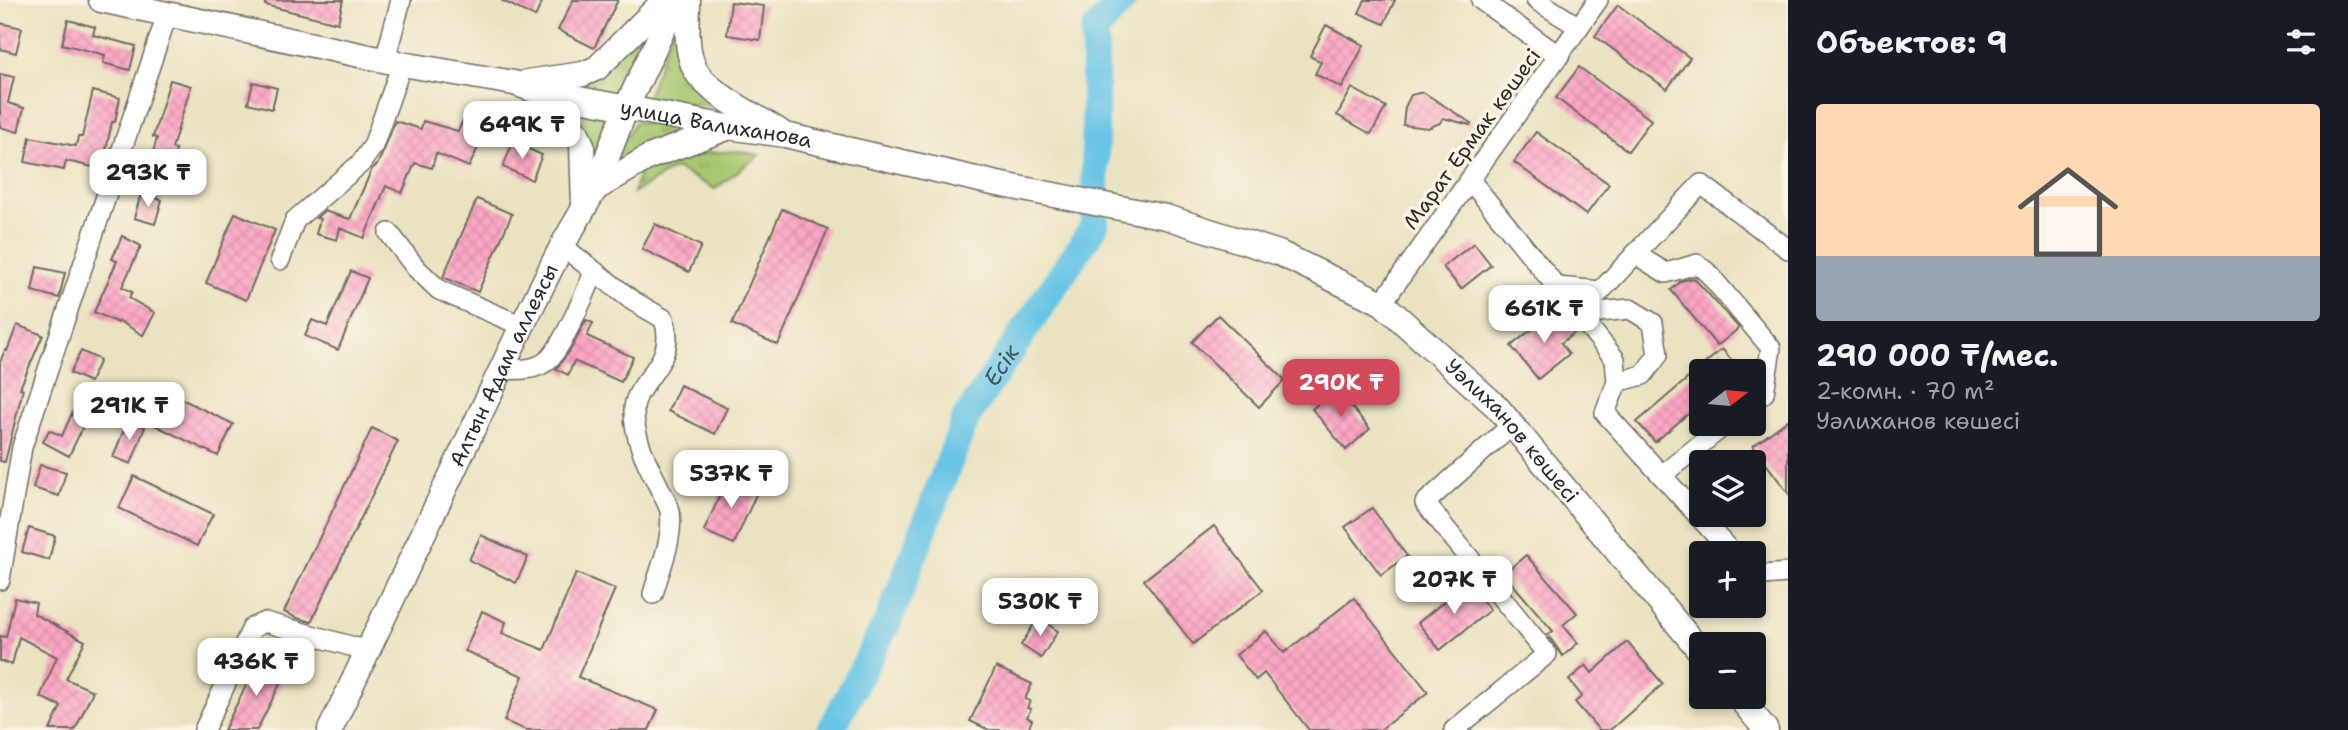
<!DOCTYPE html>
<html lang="ru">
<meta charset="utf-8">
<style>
body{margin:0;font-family:"Shantell Sans",sans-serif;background:#20242c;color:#f1f3f6;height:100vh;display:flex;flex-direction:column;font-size:26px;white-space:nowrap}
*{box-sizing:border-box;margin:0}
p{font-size:23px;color:#9ea1a6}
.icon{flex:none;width:38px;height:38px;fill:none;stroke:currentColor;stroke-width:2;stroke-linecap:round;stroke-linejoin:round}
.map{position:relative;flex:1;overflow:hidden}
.panel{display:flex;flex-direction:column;background:#171b24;width:560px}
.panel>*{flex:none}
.needle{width:46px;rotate:74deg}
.tools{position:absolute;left:1689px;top:359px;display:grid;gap:14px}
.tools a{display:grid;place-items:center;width:77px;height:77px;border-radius:7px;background:#171b24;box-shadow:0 4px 10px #0003;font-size:35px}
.price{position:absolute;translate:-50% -60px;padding:0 16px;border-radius:14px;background:#fff;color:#222;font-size:23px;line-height:46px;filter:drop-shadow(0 2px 4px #0008)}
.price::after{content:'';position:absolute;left:50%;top:42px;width:21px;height:16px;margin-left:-10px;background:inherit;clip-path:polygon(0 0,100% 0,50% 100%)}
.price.current{background:#d1495b;color:#fff}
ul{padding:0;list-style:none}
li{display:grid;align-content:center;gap:14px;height:371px;padding:0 28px}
li span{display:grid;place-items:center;height:217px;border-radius:7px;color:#555}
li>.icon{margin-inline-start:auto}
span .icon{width:126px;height:126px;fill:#fffc;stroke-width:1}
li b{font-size:30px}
h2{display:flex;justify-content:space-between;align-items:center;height:84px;padding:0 28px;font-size:30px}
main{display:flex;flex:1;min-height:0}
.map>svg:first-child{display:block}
.grass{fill:url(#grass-tufts);stroke:#69794d;stroke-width:2}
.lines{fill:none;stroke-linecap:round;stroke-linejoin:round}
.river{stroke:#68c5e6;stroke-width:28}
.building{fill:url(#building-cross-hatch)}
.minor-casing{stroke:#6e6b60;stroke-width:22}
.major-casing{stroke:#6e6b60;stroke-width:27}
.minor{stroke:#fff;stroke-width:19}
.major{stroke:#fff;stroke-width:24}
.labels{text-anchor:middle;stroke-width:7;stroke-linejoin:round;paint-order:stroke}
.street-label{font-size:21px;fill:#2b2b2b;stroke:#fcf5e5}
.water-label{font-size:23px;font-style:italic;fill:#3d5963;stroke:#fcf5e5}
</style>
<main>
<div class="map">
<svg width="1788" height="730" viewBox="0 0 1788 730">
<defs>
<pattern id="grass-tufts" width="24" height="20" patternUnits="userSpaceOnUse" patternTransform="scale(1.75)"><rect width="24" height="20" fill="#a7c76f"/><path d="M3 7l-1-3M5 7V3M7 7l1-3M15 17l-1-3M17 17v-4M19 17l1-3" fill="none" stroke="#88a25b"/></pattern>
<pattern id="building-cross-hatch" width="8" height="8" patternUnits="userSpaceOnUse" patternTransform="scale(1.75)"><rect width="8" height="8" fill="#fca6c5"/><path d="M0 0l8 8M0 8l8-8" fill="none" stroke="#d88fa9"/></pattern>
</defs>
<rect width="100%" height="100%" fill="#fcf5e5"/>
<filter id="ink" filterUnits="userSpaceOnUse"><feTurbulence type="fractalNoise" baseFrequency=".0143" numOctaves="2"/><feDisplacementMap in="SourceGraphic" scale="14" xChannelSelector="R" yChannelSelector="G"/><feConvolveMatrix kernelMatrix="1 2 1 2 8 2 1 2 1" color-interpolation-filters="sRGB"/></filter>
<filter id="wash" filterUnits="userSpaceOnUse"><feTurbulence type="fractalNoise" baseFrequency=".00686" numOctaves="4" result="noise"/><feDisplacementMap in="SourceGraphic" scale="28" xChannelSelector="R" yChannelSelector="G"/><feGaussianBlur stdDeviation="1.57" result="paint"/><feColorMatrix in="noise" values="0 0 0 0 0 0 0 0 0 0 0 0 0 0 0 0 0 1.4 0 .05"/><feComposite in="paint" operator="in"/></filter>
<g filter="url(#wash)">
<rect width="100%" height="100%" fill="#eae3c2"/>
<g class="grass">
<path d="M680,9L685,79L703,95L728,108L647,98Z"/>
<path d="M653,29L622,94L554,87Z"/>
<path d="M559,101L612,115L587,164Z"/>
<path d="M635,122L713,131L636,151L604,173Z"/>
<path d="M738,151L759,155L715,189L675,168L633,193L641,168L678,155Z"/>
</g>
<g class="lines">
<path class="river" id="s1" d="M831,730L890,617L966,418L1095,225V30L1123,0"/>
</g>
<g id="blocks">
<g class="building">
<path d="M265,0H343L338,23L265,5Z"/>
<path d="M501,0H543L535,17Z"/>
<path d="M573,0H618L594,48L558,30Z"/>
<path d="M1365,0H1395L1384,24L1359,13Z"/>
<path d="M731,2L764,6L760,40L727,35Z"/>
<path d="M1618,5L1690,58L1667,89L1595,36Z"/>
<path d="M68,20L95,27L93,35L136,46L130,70L103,63L105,55L62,44Z"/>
<path d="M0,23L22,28L16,53L0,49Z"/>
<path d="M1326,25L1364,45L1342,88L1315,74L1321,62L1310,56Z"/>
<path d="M1579,67L1651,120L1628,151L1556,98Z"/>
<path d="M0,74L14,77L8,103L24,108L18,132L0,127Z"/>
<path d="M170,80L191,86L172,148L176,150L170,173L149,167L157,138L153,137Z"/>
<path d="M253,82L277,88L272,109L248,103Z"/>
<path d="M1352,88L1386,107L1371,134L1337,115Z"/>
<path d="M93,91L120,98L115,122H112L102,169L66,161L64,170L25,162L30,137L76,146L78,137H82Z"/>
<path d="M1423,92L1471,123L1470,125L1443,118L1440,123L1428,128L1403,125L1405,107L1411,95Z"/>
<path d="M395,121L421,129L423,121L458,131L462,122L485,132L469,167L436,153L432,168L415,163L402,193L386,186L364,238L340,228L337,240L316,234L320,219L316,218L324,211L350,219L372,169L377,165L384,150Z"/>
<path d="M1536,132L1609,184L1586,215L1514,162Z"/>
<path d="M513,142L542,155L532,180L503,167Z"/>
<path d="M141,194L162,200L155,224L134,218Z"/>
<path d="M477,199L512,214L478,292L443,277Z"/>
<path d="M782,209L828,229L778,345L732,324Z"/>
<path d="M235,213L275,230L246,300L206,283Z"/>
<path d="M655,224L701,246L689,272L642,249Z"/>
<path d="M122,236L141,246L122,287L132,292L129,298L155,313L143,335L119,321L118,323L94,312L117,261L112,259Z"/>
<path d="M1474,243L1491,265L1461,289L1443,267Z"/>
<path d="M37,267L65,273L59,298L32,291Z"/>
<path d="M351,271L368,278L338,350L305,336L312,320L327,326Z"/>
<path d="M1694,278L1739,328L1717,346L1671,290L1681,281Z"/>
<path d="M1556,310L1574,333L1561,343L1569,354L1538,379L1511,346Z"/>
<path d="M1218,315L1285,380L1259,407L1192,342Z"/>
<path d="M586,320L593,323L587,336L633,357L621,382L574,361L568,375L556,369L571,349Z"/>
<path d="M17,325L43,335L20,388L23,389L5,462L0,461V362L5,350L7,351Z"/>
<path d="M1722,349L1741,371H1701V403L1655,442L1637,422Z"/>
<path d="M81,351L100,360L90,382L70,373Z"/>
<path d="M680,385L727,408L715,434L668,411Z"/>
<path d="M155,386L233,424L218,456L140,418Z"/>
<path d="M1336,389L1370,429L1346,450L1312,409Z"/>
<path d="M73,411L87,418L69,456L43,442L49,430L62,436Z"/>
<path d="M128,420L145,427L131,464L113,457Z"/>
<path d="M1788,420V493L1753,446Z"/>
<path d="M372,428L398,441L311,622L297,618L284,612Z"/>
<path d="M40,465L66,472L59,496L33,488Z"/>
<path d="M134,476L213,514L197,546L119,508Z"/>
<path d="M728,477L758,490L734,544L704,531Z"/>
<path d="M1372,508L1407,556L1381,575L1345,527Z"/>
<path d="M1214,526L1263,590L1193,644L1144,580Z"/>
<path d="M29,528L55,536L49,560L22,552Z"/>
<path d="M481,535L528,557L516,583L469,560Z"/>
<path d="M1526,555L1577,613L1563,625L1578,643L1563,656L1548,635L1553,631L1504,574Z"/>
<path d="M576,573L615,589L578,677L658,710L649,730H526L504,721L523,676L465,651L482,611L506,622L502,633L544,650Z"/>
<path d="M1468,582L1490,610L1440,650L1418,623Z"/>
<path d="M15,598L36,603L34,614L85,641L66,679L93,691L75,730H50L61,706L40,697L57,657L19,637L12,665L0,661V636L6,637Z"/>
<path d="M1354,598L1428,692L1380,730H1309L1264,673L1256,680L1236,655L1266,631L1284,653Z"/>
<path d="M1038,618L1058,631L1041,658L1021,645Z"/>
<path d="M1627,642L1663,684L1610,730H1599L1575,702L1582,696L1569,680L1586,665L1592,673Z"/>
<path d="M259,659L286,672L257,730H224Z"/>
<path d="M996,667L1032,684L1025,699L1030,701L1027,708L1031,709L1027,717L1032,720L1028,730H989L970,721Z"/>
</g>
</g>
</g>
<g filter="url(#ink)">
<use href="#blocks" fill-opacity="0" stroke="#6e6b60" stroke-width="2"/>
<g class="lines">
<defs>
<g id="minor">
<path d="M1481,0L1559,56"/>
<path d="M1536,0L1579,27"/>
<path d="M385,60L401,0"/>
<path d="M1470,180L1615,359L1617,382L1605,413L1732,553"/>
<path d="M389,233L416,268L439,290L522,326"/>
<path d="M562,246L633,301L664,319C679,365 633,381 634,411C634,439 647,463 659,487C662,494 668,503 670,511C674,539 660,568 653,594"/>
<path d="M1635,254L1666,273L1697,264L1708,273L1771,348L1764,393L1754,401"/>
<path d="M280,260L295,220L361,163L373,146L402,64"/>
<path d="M1557,287L1601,291"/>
<path d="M1382,303L1598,0"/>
<path d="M1579,314L1701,184L1788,249"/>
<path d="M1579,314L1630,309L1653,323L1658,355L1643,375L1617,382"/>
<path d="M502,369C517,370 537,371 549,359C562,347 587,290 594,272"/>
<path d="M1662,475L1726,424"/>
<path d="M1754,571L1763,575L1788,573"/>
<path d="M0,580L22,447L167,15"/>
<path d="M204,730L252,628L265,622L368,651"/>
<path d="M1454,730L1547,654L1425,503L1512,425"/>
</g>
<g id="major">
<path id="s2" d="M101,0L402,64L514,83L537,91L728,127L785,135L993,183L1166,217L1279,253L1382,303L1497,407L1701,652"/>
<path d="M688,0C688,22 685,44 693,65C702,91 756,116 779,131"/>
<path d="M527,82L583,74L597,68L665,0"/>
<path d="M537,91L577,133L582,145L584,206"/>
<path d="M595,189L649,157L727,128"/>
<path d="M1738,696L1766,730"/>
<path id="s3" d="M330,730L522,326L562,246L595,189L626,108L677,0"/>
</g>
</defs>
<use href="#minor" class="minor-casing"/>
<use href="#major" class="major-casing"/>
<use href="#minor" class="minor"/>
<use href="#major" class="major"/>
</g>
</g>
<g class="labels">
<g class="street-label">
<text dy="7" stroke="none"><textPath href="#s2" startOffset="628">улица Валиханова</textPath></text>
<text transform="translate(1472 139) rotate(-54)" y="7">Марат Ермак көшесі</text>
<text dy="7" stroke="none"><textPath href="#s3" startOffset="404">Алтын Адам аллеясы</textPath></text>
<text dy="7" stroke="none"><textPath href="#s2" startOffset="1503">Уәлиханов көшесі</textPath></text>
</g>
<g class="water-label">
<text dy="8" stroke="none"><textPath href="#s1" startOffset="404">Есік</textPath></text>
</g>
</g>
</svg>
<div class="tools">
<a><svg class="needle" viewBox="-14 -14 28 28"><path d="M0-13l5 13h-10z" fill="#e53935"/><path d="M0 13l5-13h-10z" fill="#9ea1a6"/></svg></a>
<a><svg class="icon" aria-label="layers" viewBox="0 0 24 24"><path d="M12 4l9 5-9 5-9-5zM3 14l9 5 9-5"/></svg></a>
<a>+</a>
<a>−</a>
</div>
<b class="price" style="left:522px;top:161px">649K ₸</b>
<b class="price" style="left:148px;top:209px">293K ₸</b>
<b class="price" style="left:1544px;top:345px">661K ₸</b>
<b class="price current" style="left:1341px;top:419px">290K ₸</b>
<b class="price" style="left:129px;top:442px">291K ₸</b>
<b class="price" style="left:731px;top:510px">537K ₸</b>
<b class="price" style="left:1454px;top:616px">207K ₸</b>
<b class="price" style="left:1040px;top:638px">530K ₸</b>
<b class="price" style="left:256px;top:698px">436K ₸</b>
</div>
<section class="panel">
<h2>Объектов: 9<svg class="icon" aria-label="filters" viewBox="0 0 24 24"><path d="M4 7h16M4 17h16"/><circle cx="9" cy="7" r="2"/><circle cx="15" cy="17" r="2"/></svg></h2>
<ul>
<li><span style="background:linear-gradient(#ffd9b3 70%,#9aa5b1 0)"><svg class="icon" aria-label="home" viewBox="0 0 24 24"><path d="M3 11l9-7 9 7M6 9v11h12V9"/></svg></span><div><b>290 000 ₸/мес.</b><p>2-комн. · 70 m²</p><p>Уәлиханов көшесі</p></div></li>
</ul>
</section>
</main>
